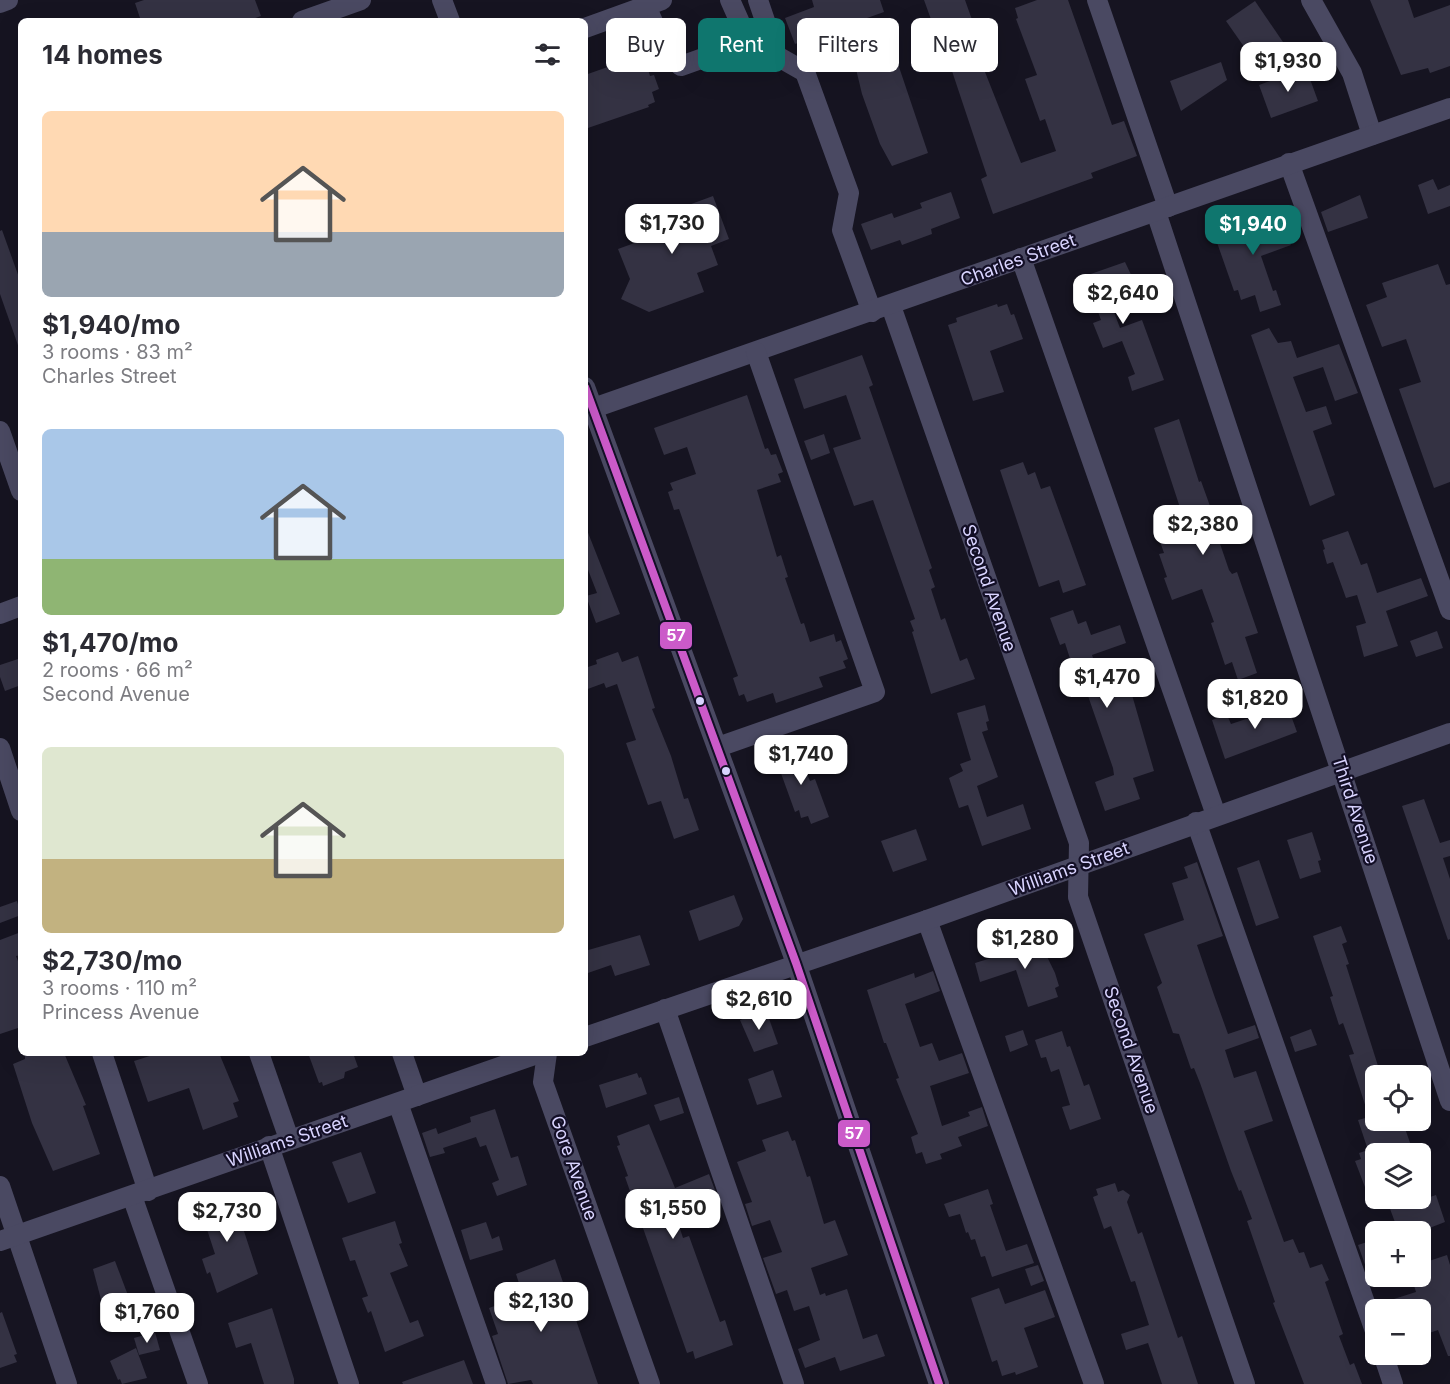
<!DOCTYPE html>
<meta charset="utf-8">
<style>
body{margin:0;font-family:Inter,sans-serif;background:#f7f7f7;color:#2b2b33;height:100vh;display:flex;flex-direction:column;font-size:22px;white-space:nowrap}
*{box-sizing:border-box;margin:0}
p{font-size:20px;color:#7c7c81}
.icon{flex:none;width:33px;height:33px;fill:none;stroke:currentColor;stroke-width:2;stroke-linecap:round;stroke-linejoin:round}
.map{position:relative;flex:1;overflow:hidden}
.panel{position:absolute;left:18px;top:18px;width:570px;height:1038px;display:flex;flex-direction:column;background:#fff;border-radius:9px;box-shadow:0 6px 24px #0002}
.panel>*{flex:none}
.top-card{position:absolute;left:606px;top:18px;width:570px;height:54px;display:flex;gap:12px}
.fabs{position:absolute;left:1365px;top:1065px;display:grid;gap:12px}
.fabs a{display:grid;place-items:center;width:66px;height:66px;border-radius:9px;background:#fff;box-shadow:0 6px 24px #0002;font-size:30px}
.price{position:absolute;translate:-50% -51px;padding:0 14px;border-radius:12px;background:#fff;color:#222;font-size:20px;line-height:39px;filter:drop-shadow(0 2px 3px #0008)}
.price::after{content:'';position:absolute;left:50%;top:36px;width:18px;height:14px;margin-left:-9px;background:inherit;clip-path:polygon(0 0,100% 0,50% 100%)}
.price.on{background:#0f766e;color:#fff}
ul{padding:0;list-style:none}
li{display:grid;align-content:center;gap:12px;height:318px;padding:0 24px}
li span{display:grid;place-items:center;height:186px;border-radius:9px;color:#555}
li>.icon{margin-inline-start:auto}
span .icon{width:108px;height:108px;fill:#fffc;stroke-width:1}
li b{font-size:26px}
h2{display:flex;justify-content:space-between;align-items:center;height:72px;padding:0 24px;font-size:26px}
.pill{padding:0 21px;border-radius:9px;background:#fff;box-shadow:0 6px 24px #0002;font-size:21px;line-height:54px}
.pill.on{background:#0f766e;color:#fff}
.map>svg:first-child{display:block}
.building{fill:#343243}
.lines{fill:none;stroke-linecap:round;stroke-linejoin:round}
.minor{stroke:#4a4962;stroke-width:20}
.bus-1-casing{stroke:#130f26;stroke-width:12}
.bus-1{stroke:#cb5ac9;stroke-width:8}
.bus-dot{fill:#d9d4ff;stroke:#130f26;stroke-width:2}
.labels{text-anchor:middle;stroke-width:4.5;stroke-linejoin:round;paint-order:stroke}
.street-label{font-size:18px;fill:#d9d4ff;stroke:#130f26}
.line-badge{stroke:#130f26;stroke-width:2}
.badge-label{font-size:16px;text-anchor:middle;font-weight:bold;fill:#fff}
</style>
<div class="map">
<svg width="1450" height="1384" viewBox="0 0 1450 1384">
<rect width="100%" height="100%" fill="#161421"/>
<g class="building">
<path d="M144,0H255L261,16L247,21H141L135,3Z"/>
<path d="M812,0H880L884,12L853,23L851,18L824,28L826,33L795,44L785,18L814,7Z"/>
<path d="M924,0H965L986,59L984,60L985,72L1021,163L1056,151L1045,119L1040,121L1025,79L1037,75L1016,19L1018,18L1015,8L1037,0H1068L1112,125L1124,121L1137,156L1091,173L1093,178L993,214L981,179L987,176L952,71L950,72Z"/>
<path d="M1370,0H1408L1414,18L1450,5V66L1430,73L1428,68L1401,75Z"/>
<path d="M1255,1L1283,42L1254,61L1226,21Z"/>
<path d="M891,56L892,59L896,58L928,153L892,166L880,144L862,94L856,69Z"/>
<path d="M636,57L637,60L644,57L650,76L654,75L659,89L652,92L655,102L648,105L649,107L585,129V75Z"/>
<path d="M1221,62L1227,80L1181,111L1170,81Z"/>
<path d="M1306,68L1318,101L1271,118L1259,85Z"/>
<path d="M1433,179L1438,190L1450,185V206L1428,214L1418,185Z"/>
<path d="M951,192L960,218L931,229L932,234L902,245L900,240L871,250L861,224L892,213L894,218L922,208L920,203Z"/>
<path d="M1360,195L1368,218L1328,232L1321,212Z"/>
<path d="M713,196L729,239L711,246L718,265L697,273L704,292L649,312L621,299L630,279L618,249L640,241L634,225Z"/>
<path d="M1279,212L1284,226L1287,225L1292,240L1289,241L1291,245L1261,256L1273,291L1276,290L1281,305L1260,312L1255,295L1241,300L1238,290L1234,291L1214,234L1228,228L1227,225L1241,220L1242,223Z"/>
<path d="M2,230L21,283V348H19L0,294V231Z"/>
<path d="M1125,262L1135,283L1132,284L1133,291L1109,299L1120,328L1142,320L1164,380L1132,391L1128,377L1135,374L1122,341L1103,348L1093,323L1101,320L1085,276Z"/>
<path d="M1438,264L1446,285L1450,284V482L1434,488L1399,389L1421,382L1406,339L1382,347L1366,305L1387,297L1382,283Z"/>
<path d="M997,304L998,307L1007,304L1011,315L1014,314L1023,339L990,351L1004,392L973,401L948,325L957,322L956,318Z"/>
<path d="M1269,328L1278,343L1291,341L1297,358L1339,344L1358,393L1335,401L1323,367L1293,377L1306,412L1326,406L1332,424L1313,431L1335,495L1310,506L1251,335Z"/>
<path d="M862,355L873,385L869,387L932,568L929,570L935,587L931,589L941,620L945,618L960,661L967,658L975,679L931,694L912,632L914,631L910,621L915,619L873,500L854,506L833,448L861,439L846,395L804,409L794,379Z"/>
<path d="M747,395L765,449L768,448L771,455L776,454L783,472L778,474L781,482L757,490L777,557L781,555L788,577L785,578L801,624L804,623L810,642L834,634L836,642L841,640L848,659L843,661L846,668L819,677L823,687L776,703L773,693L747,702L744,694L739,696L733,678L738,676L700,569L679,509L674,510L668,492L673,490L670,483L696,474L687,447L664,455L654,428Z"/>
<path d="M1179,419L1199,482L1201,481L1219,531L1216,532L1229,570L1232,574L1237,572L1258,633L1245,637L1257,673L1238,680L1232,662L1225,665L1211,623L1214,622L1202,589L1172,600L1164,578L1167,577L1159,554L1164,553L1157,533L1185,523L1154,428Z"/>
<path d="M824,434L830,453L811,460L804,441Z"/>
<path d="M1023,462L1028,475L1035,472L1041,489L1050,486L1086,585L1063,593L1059,580L1039,587L1000,470Z"/>
<path d="M585,525L620,614L596,623L586,596L597,593L585,562Z"/>
<path d="M1348,531L1361,565L1367,563L1377,593L1421,578L1428,596L1386,611L1398,646L1364,657L1356,626L1366,623L1357,595L1346,598L1333,562L1327,564L1323,550L1325,549L1322,540Z"/>
<path d="M1073,610L1078,624L1086,621L1091,635L1120,625L1126,643L1092,655L1104,690L1128,681L1154,771L1133,778L1140,799L1105,811L1095,782L1114,775L1113,768L1087,693L1078,696L1071,672L1074,671L1065,643L1060,645L1050,618Z"/>
<path d="M1437,631L1443,648L1416,657L1410,641Z"/>
<path d="M618,652L622,662L638,656L655,708L652,709L671,756L684,799L688,798L699,830L674,839L661,801L648,805L626,743L636,740L617,684L606,688L604,683L585,690V668L597,664L596,660Z"/>
<path d="M21,658V685L5,691L0,677V665Z"/>
<path d="M1285,699L1297,732L1225,759L1212,720L1227,715L1231,724L1267,712L1265,706Z"/>
<path d="M985,705L989,721L986,722L988,730L982,732L998,777L977,786L987,817L1023,804L1031,829L982,846L968,805L959,808L949,778L963,771L960,764L971,760L957,713Z"/>
<path d="M795,746L810,781L815,779L829,817L811,824L808,816L801,818L799,810L795,812L774,754Z"/>
<path d="M1424,799L1440,843L1450,840V856L1443,858L1450,879V939L1448,940L1402,806Z"/>
<path d="M916,829L927,860L893,872L881,841Z"/>
<path d="M1312,832L1321,860L1318,861L1321,872L1300,879L1287,840Z"/>
<path d="M1259,860L1279,918L1256,926L1237,868Z"/>
<path d="M1197,862L1223,936L1197,945L1214,995L1228,1034L1255,1025L1259,1038L1225,1050L1234,1078L1256,1071L1273,1121L1244,1131L1284,1242L1293,1239L1299,1253L1304,1252L1310,1268L1322,1264L1329,1280L1325,1282L1343,1334L1339,1336L1350,1365L1354,1363L1362,1384H1304L1273,1303L1275,1302L1247,1221L1252,1219L1241,1190L1239,1191L1231,1171L1200,1083L1194,1068L1191,1069L1179,1034L1173,1033L1157,987L1162,983L1144,934L1184,920L1172,883L1188,878L1184,867Z"/>
<path d="M734,895L743,919L739,926L699,941L689,911Z"/>
<path d="M17,901L21,915L0,923V907Z"/>
<path d="M1341,926L1347,942L1342,944L1349,964L1346,965L1379,1069L1376,1071V1120H1402L1414,1154H1376V1207L1373,1208L1355,1161L1361,1159L1359,1153L1368,1150L1358,1120L1369,1117L1349,1055L1354,1054L1343,1023L1339,1025L1330,997L1333,996L1313,936Z"/>
<path d="M21,932V955L16,956L21,969V1027L0,1034V940Z"/>
<path d="M1036,934L1055,973L1059,986L1055,988L1058,997L1028,1007L1016,970L980,982L975,963L1014,951L1011,943Z"/>
<path d="M640,935L650,965L615,976L611,965L585,974V951Z"/>
<path d="M933,971L940,991L905,1004L920,1047L932,1043L939,1061L962,1053L969,1073L930,1086L942,1126L970,1116L968,1112L982,1107L988,1126L958,1137L962,1146L940,1154L942,1159L926,1164L922,1152L916,1154L911,1137L918,1134L896,1079L899,1078L886,1043H884L867,990L914,973L915,978Z"/>
<path d="M766,1010L778,1044L754,1052L740,1020Z"/>
<path d="M1311,1029L1317,1045L1295,1052L1290,1037Z"/>
<path d="M1023,1030L1028,1045L1010,1052L1005,1036Z"/>
<path d="M1062,1031L1067,1047L1070,1046L1084,1086L1089,1084L1101,1119L1070,1130L1062,1107L1070,1105L1059,1069L1051,1072L1046,1057L1041,1058L1035,1040Z"/>
<path d="M25,1053H64L86,1105L83,1106L100,1154L53,1171L32,1123L13,1064L25,1059Z"/>
<path d="M159,1053H219L239,1101L233,1103L238,1117L203,1130L189,1088L148,1102L134,1061Z"/>
<path d="M308,1053H353L358,1067L345,1072L344,1078L323,1086L322,1082L319,1083Z"/>
<path d="M773,1070L782,1097L757,1105L748,1079Z"/>
<path d="M637,1073L639,1078L641,1077L647,1094L606,1108L599,1085Z"/>
<path d="M679,1097L684,1113L660,1121L654,1105Z"/>
<path d="M495,1109L511,1158L518,1156L527,1185L497,1196L492,1183L499,1180L486,1145L480,1147L476,1137L443,1148L445,1153L430,1157L422,1133L436,1128L438,1134L471,1122L470,1117Z"/>
<path d="M649,1124L675,1188L709,1174L716,1193L674,1210L683,1238L689,1236L720,1322L725,1320L733,1345L695,1359L693,1351L687,1353L625,1177L628,1176L617,1146L620,1145L617,1136Z"/>
<path d="M788,1131L792,1141L795,1140L807,1177L810,1176L824,1224L835,1220L848,1255L811,1268L820,1295L825,1293L826,1296L847,1289L863,1339L877,1334L885,1356L840,1371L835,1357L805,1368L798,1349L820,1340L809,1306L794,1311L787,1290L776,1294L763,1258L782,1252L770,1220L752,1226L745,1204L752,1202L737,1162L766,1151L762,1140Z"/>
<path d="M361,1152L376,1193L348,1203L332,1162Z"/>
<path d="M1115,1183L1118,1192L1123,1190L1130,1195L1127,1202L1138,1234L1142,1232L1178,1338L1182,1336L1198,1384H1162L1148,1343L1126,1350L1121,1334L1149,1325L1135,1281L1131,1282L1111,1226L1104,1229L1093,1197L1098,1195L1096,1189Z"/>
<path d="M988,1189L993,1204L990,1205L1006,1251L1027,1244L1034,1263L992,1277L985,1256L981,1257L975,1239L971,1240L968,1232L966,1233L960,1214L949,1217L944,1204Z"/>
<path d="M236,1193L246,1224L242,1225L258,1274L217,1293L210,1272L207,1274L202,1259L215,1254L199,1205Z"/>
<path d="M1436,1195L1445,1222L1419,1232H1403L1400,1224L1396,1225L1386,1198H1427Z"/>
<path d="M395,1221L402,1243L399,1244L408,1266L390,1273L410,1323L418,1320L424,1336L385,1352L371,1311L368,1313L362,1298L368,1296L355,1260L350,1261L342,1238Z"/>
<path d="M486,1222L492,1239L499,1236L503,1250L470,1260L461,1230Z"/>
<path d="M1376,1239V1287H1373L1358,1245Z"/>
<path d="M1447,1255L1450,1265V1356H1448L1438,1330L1429,1333L1421,1310H1380L1378,1304L1416,1292L1411,1276H1420V1264Z"/>
<path d="M555,1259L598,1384H533L531,1380L508,1384L492,1336L498,1334L489,1308L523,1296L516,1274Z"/>
<path d="M115,1261L129,1298L103,1307L93,1269Z"/>
<path d="M1038,1265L1044,1281L1031,1286L1025,1269Z"/>
<path d="M999,1288L1005,1304L1045,1290L1055,1317L1024,1328L1038,1367L1016,1375L1015,1372L1002,1376L997,1360L992,1362L971,1298Z"/>
<path d="M272,1308L294,1379V1384H264L251,1343L236,1348L228,1323Z"/>
<path d="M2,1312L17,1354L14,1355L17,1362L0,1368V1313Z"/>
<path d="M155,1332L160,1350L139,1355L134,1338Z"/>
<path d="M136,1348L147,1378L122,1384L120,1379L118,1380L110,1361Z"/>
<path d="M464,1360L473,1384H403L402,1382Z"/>
</g>
<g class="lines">
<g class="minor">
<path d="M442,0L450,21"/>
<path d="M758,0L777,56L805,72L849,193L842,230L872,312"/>
<path d="M1097,0L1168,207"/>
<path d="M1311,0L1352,73L1372,135"/>
<path d="M0,3L8,0"/>
<path d="M646,6L668,55L681,66L709,56L739,37L742,27L730,0"/>
<path d="M302,21L361,0"/>
<path d="M585,28L662,0"/>
<path d="M1289,163L1450,610"/>
<path d="M1156,212L1450,1101"/>
<path d="M1021,258L1216,815"/>
<path d="M891,306L1079,843L1078,897L1245,1384"/>
<path d="M585,387L796,963L939,1384"/>
<path d="M585,411L1450,108"/>
<path d="M0,431L21,491"/>
<path d="M0,614L21,606"/>
<path d="M718,747L875,692L756,352"/>
<path d="M0,748L21,811"/>
<path d="M1196,822L1376,1334"/>
<path d="M927,920L1094,1384"/>
<path d="M665,1009L794,1384"/>
<path d="M585,1037L927,920L1450,733"/>
<path d="M102,1053L148,1191"/>
<path d="M259,1053L289,1139"/>
<path d="M402,1053L417,1096"/>
<path d="M547,1053L543,1082L650,1384"/>
<path d="M398,1103L496,1384"/>
<path d="M269,1146L349,1384"/>
<path d="M0,1186L67,1384"/>
<path d="M132,1196L198,1384"/>
<path d="M0,1241L540,1053"/>
<path d="M1383,1354L1393,1384"/>
</g>
<defs>
<path id="bus-1" d="M585,387L796,963L939,1384"/>
</defs>
<use href="#bus-1" class="bus-1-casing"/>
<use href="#bus-1" class="bus-1"/>
</g>
<g class="bus-dot">
<circle cx="700" cy="701" r="5"/>
<circle cx="726" cy="771" r="5"/>
</g>
<g class="labels">
<g class="street-label">
<text transform="translate(1018 260) rotate(-20)" y="6">Charles Street</text>
<text transform="translate(989 588) rotate(71)" y="6">Second Avenue</text>
<text transform="translate(1355 810) rotate(72)" y="6">Third Avenue</text>
<text transform="translate(1069 869) rotate(-20)" y="6">Williams Street</text>
<text transform="translate(1131 1050) rotate(71)" y="6">Second Avenue</text>
<text transform="translate(287 1141) rotate(-19)" y="6">Williams Street</text>
<text transform="translate(574 1168) rotate(71)" y="6">Gore Avenue</text>
</g>
</g>
<g class="line-badge">
<rect x="659" y="621" width="34" height="29" rx="6" fill="#cb5ac9"/>
<rect x="837" y="1119" width="34" height="29" rx="6" fill="#cb5ac9"/>
</g>
<g class="badge-label">
<text x="676" y="641">57</text>
<text x="854" y="1139">57</text>
</g>
</svg>
<div class="fabs">
<a><svg class="icon" aria-label="locate" viewBox="0 0 24 24"><circle cx="12" cy="12" r="6"/><path d="M12 2v4M12 18v4M2 12h4M18 12h4"/></svg></a>
<a><svg class="icon" aria-label="layers" viewBox="0 0 24 24"><path d="M12 4l9 5-9 5-9-5zM3 14l9 5 9-5"/></svg></a>
<a>+</a>
<a>−</a>
</div>
<b class="price" style="left:1288px;top:93px">$1,930</b>
<b class="price" style="left:672px;top:255px">$1,730</b>
<b class="price on" style="left:1253px;top:256px">$1,940</b>
<b class="price" style="left:1123px;top:325px">$2,640</b>
<b class="price" style="left:1203px;top:556px">$2,380</b>
<b class="price" style="left:1107px;top:709px">$1,470</b>
<b class="price" style="left:1255px;top:730px">$1,820</b>
<b class="price" style="left:801px;top:786px">$1,740</b>
<b class="price" style="left:1025px;top:970px">$1,280</b>
<b class="price" style="left:759px;top:1031px">$2,610</b>
<b class="price" style="left:673px;top:1240px">$1,550</b>
<b class="price" style="left:227px;top:1243px">$2,730</b>
<b class="price" style="left:541px;top:1333px">$2,130</b>
<b class="price" style="left:147px;top:1344px">$1,760</b>
<div class="top-card">
<a class="pill">Buy</a>
<a class="pill on">Rent</a>
<a class="pill">Filters</a>
<a class="pill">New</a>
</div>
<section class="panel">
<h2>14 homes<svg class="icon" aria-label="filters" viewBox="0 0 24 24"><path d="M4 7h16M4 17h16"/><circle cx="9" cy="7" r="2"/><circle cx="15" cy="17" r="2"/></svg></h2>
<ul>
<li><span style="background:linear-gradient(#ffd9b3 65%,#9aa5b1 0)"><svg class="icon" aria-label="home" viewBox="0 0 24 24"><path d="M3 11l9-7 9 7M6 9v11h12V9"/></svg></span><div><b>$1,940/mo</b><p>3 rooms · 83 m²</p><p>Charles Street</p></div></li>
<li><span style="background:linear-gradient(#a9c7e8 70%,#8fb573 0)"><svg class="icon" aria-label="home" viewBox="0 0 24 24"><path d="M3 11l9-7 9 7M6 9v11h12V9"/></svg></span><div><b>$1,470/mo</b><p>2 rooms · 66 m²</p><p>Second Avenue</p></div></li>
<li><span style="background:linear-gradient(#dfe7d0 60%,#c2b280 0)"><svg class="icon" aria-label="home" viewBox="0 0 24 24"><path d="M3 11l9-7 9 7M6 9v11h12V9"/></svg></span><div><b>$2,730/mo</b><p>3 rooms · 110 m²</p><p>Princess Avenue</p></div></li>
</ul>
</section>
</div>
